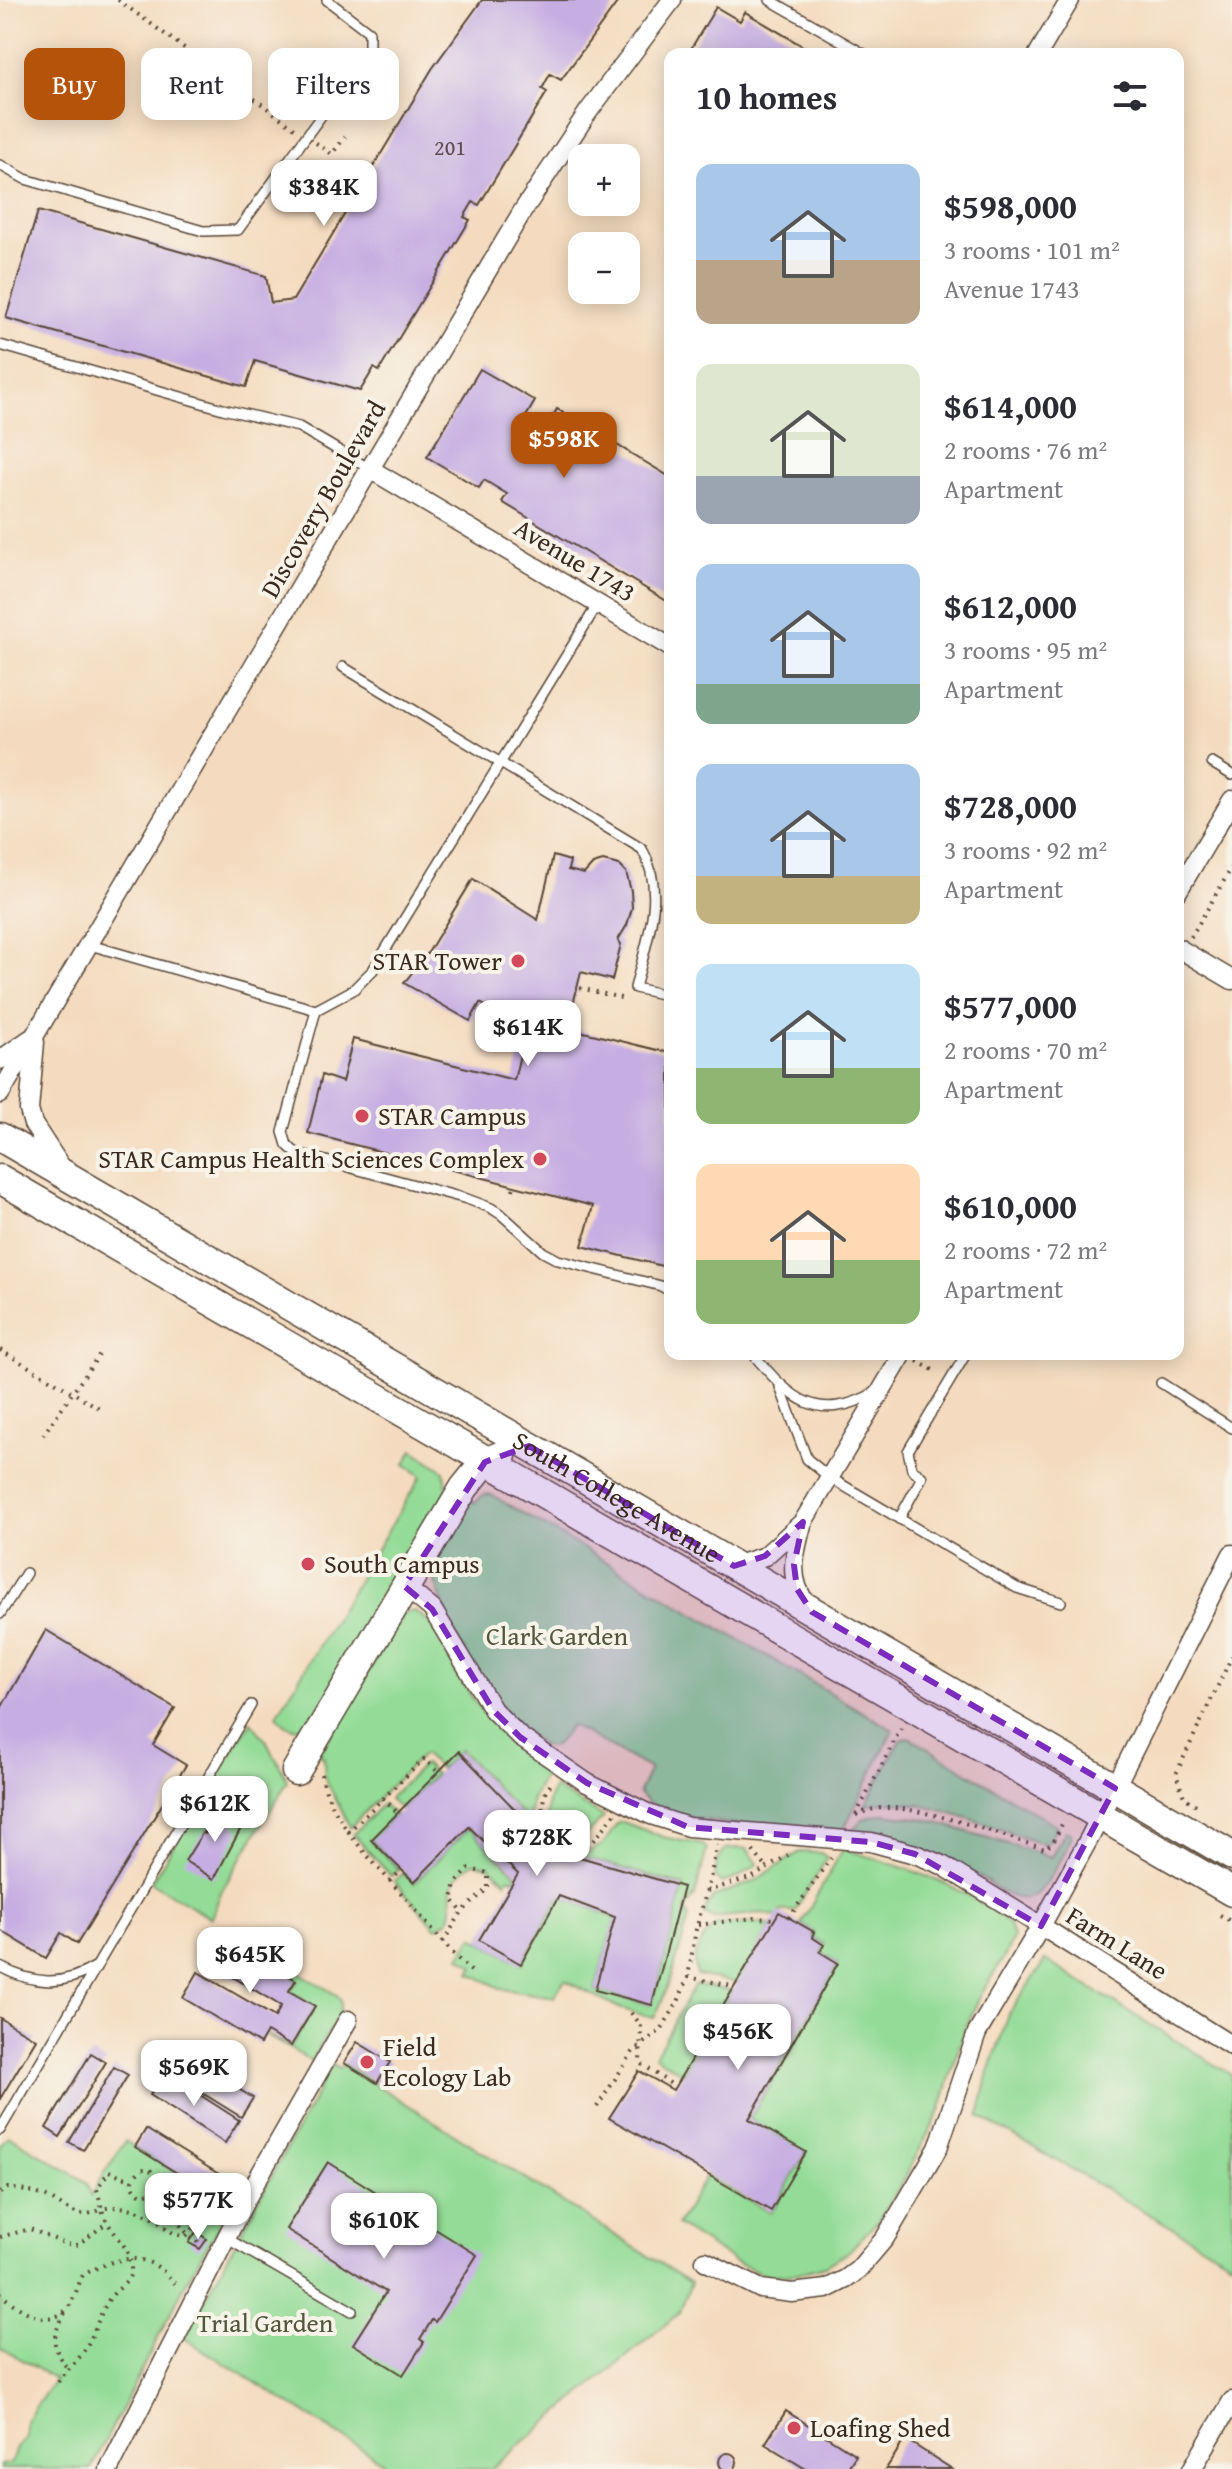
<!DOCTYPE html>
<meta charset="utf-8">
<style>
body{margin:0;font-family:"Gentium Book Plus",serif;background:#f2f2f3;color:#2b2b33;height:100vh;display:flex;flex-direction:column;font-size:30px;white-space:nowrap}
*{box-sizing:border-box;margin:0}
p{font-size:26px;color:#7c7c81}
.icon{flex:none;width:44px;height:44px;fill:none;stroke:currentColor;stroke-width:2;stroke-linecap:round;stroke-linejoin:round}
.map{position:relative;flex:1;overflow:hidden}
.drawer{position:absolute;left:664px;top:48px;width:520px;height:1312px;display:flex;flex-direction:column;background:#fff;border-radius:16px;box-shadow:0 4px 20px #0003}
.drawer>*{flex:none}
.banner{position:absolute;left:24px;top:48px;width:520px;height:72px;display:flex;gap:16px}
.buttons{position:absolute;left:568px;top:144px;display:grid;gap:16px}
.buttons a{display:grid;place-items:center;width:72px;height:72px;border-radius:16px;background:#fff;box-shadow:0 4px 20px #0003;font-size:40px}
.price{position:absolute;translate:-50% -68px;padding:0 18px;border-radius:16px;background:#fff;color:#222;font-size:26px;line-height:52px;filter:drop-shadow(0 2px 4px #0008)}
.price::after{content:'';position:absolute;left:50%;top:48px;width:24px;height:18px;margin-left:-12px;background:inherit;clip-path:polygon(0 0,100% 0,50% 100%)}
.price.selected{background:#b45309;color:#fff}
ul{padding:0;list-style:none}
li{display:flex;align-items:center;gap:24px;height:200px;padding:0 32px}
li span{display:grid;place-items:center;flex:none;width:224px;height:160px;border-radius:16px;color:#555}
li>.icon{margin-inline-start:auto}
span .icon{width:96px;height:96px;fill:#fffc;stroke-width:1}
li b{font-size:34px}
h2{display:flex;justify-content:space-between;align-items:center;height:96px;padding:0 32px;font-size:34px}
.chip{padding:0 28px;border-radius:16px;background:#fff;box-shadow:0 4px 20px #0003;font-size:28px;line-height:72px}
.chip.selected{background:#b45309;color:#fff}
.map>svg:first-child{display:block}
.green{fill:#93db96;stroke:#67825a;stroke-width:2}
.building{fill:#c6ade2}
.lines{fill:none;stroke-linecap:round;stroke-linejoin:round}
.lane-casing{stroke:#574536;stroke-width:12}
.street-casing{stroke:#574536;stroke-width:21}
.primary-casing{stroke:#574536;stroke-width:31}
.path{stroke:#574536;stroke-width:4;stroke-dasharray:2 6;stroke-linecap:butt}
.lane{stroke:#fff;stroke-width:9}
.street{stroke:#fff;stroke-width:18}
.primary{stroke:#fff;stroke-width:28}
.marked{fill:#7b2cbf;fill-opacity:0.2;stroke:#7b2cbf;stroke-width:6;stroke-dasharray:16 10;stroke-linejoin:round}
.poi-dot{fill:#d1495b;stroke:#f7f3e8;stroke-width:3}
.labels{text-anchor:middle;stroke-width:8;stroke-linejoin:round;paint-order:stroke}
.number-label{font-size:22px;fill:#5e4b4f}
.street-label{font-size:26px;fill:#3b2a1e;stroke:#f7f3e8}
.poi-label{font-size:26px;fill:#3b2a1e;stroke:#f7f3e8;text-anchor:start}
.park-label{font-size:26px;fill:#51563c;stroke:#f7f3e8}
</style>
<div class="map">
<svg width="1232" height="2469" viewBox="0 0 1232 2469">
<rect width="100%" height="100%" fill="#f7f3e8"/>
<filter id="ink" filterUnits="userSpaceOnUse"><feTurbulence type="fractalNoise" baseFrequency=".0125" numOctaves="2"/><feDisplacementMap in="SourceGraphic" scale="16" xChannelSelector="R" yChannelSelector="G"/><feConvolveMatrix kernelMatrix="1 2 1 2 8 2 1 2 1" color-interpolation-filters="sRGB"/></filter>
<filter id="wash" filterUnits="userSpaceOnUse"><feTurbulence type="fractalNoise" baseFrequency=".006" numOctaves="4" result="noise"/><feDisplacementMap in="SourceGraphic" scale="32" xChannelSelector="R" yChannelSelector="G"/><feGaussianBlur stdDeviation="1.8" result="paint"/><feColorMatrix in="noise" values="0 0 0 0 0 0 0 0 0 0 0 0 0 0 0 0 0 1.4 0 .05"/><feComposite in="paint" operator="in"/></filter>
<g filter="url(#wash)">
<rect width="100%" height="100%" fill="#f4dbbf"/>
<g class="green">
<path d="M413,1450L444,1471L446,1486L453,1490L314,1721C298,1731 288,1731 277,1715L421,1476L405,1464Z"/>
<path d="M490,1494L893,1730L843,1831C802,1828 656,1828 639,1792L650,1769L571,1725C565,1732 559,1745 550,1747C542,1748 535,1739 529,1735C478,1692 450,1629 430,1567L469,1499L475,1503L483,1495Z"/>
<path d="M414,1611C438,1623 444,1650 456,1672C464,1686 474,1702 485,1714C503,1735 525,1751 547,1768L532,1799L529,1822L460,1750L440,1769L423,1754L350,1827L325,1778L324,1757L319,1755L403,1614Z"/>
<path d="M251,1722L267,1742L288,1781L222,1890L211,1918L151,1882Z"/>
<path d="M909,1737L1057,1826L1048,1842L1042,1844C996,1829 910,1790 865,1806L900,1740Z"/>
<path d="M424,1764L435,1774L401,1809L389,1799Z"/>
<path d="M554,1788L604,1817L584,1837L574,1842L560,1831L546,1827L548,1801Z"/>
<path d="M383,1804L395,1815L371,1841L399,1869L391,1876L353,1834Z"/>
<path d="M882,1814L925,1819L1051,1857L1066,1831L1071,1832C1069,1848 1045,1894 1028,1898C1009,1902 989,1882 973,1873C934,1850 892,1843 849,1833L863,1819Z"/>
<path d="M623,1822L663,1837L703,1845L707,1849L695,1895L685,1910L689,1917C679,1951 670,1987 654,2018L619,2008L565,1980L554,1997L502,1989L470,1973L474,1966L460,1957L473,1937L522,1964L560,1896L615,1918L595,1990L652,2005L684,1886L582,1857L603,1844L618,1823Z"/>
<path d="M469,1828L517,1875L514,1879L509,1877L506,1881L489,1866L474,1863C429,1888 472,1915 436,1927L394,1881L403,1873L414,1883Z"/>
<path d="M737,1848L747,1849L758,1864L737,1878L721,1883L715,1878L717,1862L725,1849Z"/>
<path d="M843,1849C902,1867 961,1882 1009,1924L1013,1938L1006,1954L981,1994L964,2031L940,2111L902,2183L878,2221L850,2250L825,2266L799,2273L769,2276L735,2262L677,2225L706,2176L771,2213L806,2153L750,2119L838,1963L821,1952L824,1944L813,1937L814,1932L801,1924Z"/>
<path d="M800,1852L821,1853L827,1858L795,1911H781L777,1917L762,1913L713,1918L704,1914L708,1904L715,1896L753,1882Z"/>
<path d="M760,1923L771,1926L738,1983L697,1975C691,1954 700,1937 717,1925Z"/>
<path d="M1045,1960L1232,2075V2262L979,2116L989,2072L1009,2014Z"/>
<path d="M297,1971L338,1996L341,2000L339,2015L311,2061L266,2035L291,2047L315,2007L290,1991L297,1981L293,1978Z"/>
<path d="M695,1984L732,1991L683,2073L655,2056Z"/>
<path d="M343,2064L691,2283L679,2313L491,2469H394L184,2338L332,2065L339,2069Z"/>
<path d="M8,2135L86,2182L91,2195L125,2141L211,2194L233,2202L191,2273L91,2469H0V2465L11,2463L16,2448L26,2438V2421L55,2379L0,2347V2145Z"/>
</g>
<g id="blocks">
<g class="building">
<path d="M482,0H619L561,80L550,74L542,89L547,92L479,205L473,202L464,217L470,220L379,371L374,368L360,391L255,361L246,387L6,318L38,211L266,276L271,303L293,300L432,69Z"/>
<path d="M716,7L740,21L745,12L816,54H681L684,49L689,52Z"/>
<path d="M480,369L535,401L520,427L524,429L527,422L541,430L537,437L540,439L557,409L670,477V603L502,502L507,494L484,480L479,488L427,457Z"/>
<path d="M553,856L570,861L568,870L584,874L593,864L603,861L619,865L626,872L631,891L632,908L627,925L618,940L621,944L612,980L581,972L570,1017L555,1014L552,1022L547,1023L670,1053V1268L582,1246L593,1206L308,1133L322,1075L342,1082L353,1039L514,1080L526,1030L480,1003L470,1021L404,983L429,951L473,879L538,920Z"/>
<path d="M46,1630L175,1708L153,1745L186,1765L77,1944L61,1933L46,1958L0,1930V1710Z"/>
<path d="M459,1751L529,1824L580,1857L683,1887L652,2005L595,1990L615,1917L559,1896L521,1964L479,1940L518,1874L469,1827L414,1882L371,1840Z"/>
<path d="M229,1807L242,1815L235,1827L240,1830L214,1879L185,1861L203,1832L205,1834L216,1816L221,1819Z"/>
<path d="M779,1912L814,1932L812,1937L824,1945L820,1952L838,1963L749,2119L806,2152L771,2211L609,2118L639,2071L673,2090Z"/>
<path d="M220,1935L296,1980L289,1991L315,2006L291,2046L267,2032L260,2044L183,1998L198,1972L275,2017L281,2006L205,1960Z"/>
<path d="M0,2018L36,2039L0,2099Z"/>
<path d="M357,2042L390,2062L377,2083L344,2063Z"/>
<path d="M177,2051L253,2098L241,2117L165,2070Z"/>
<path d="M91,2053L106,2062L60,2137L46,2128Z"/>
<path d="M114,2067L128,2075L83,2150L69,2142Z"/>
<path d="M164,2072L239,2120L225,2143L150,2095Z"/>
<path d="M146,2129L222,2176L211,2194L135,2147Z"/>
<path d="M328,2162L477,2255L435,2322L432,2320L420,2339L424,2342L403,2375L353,2344L386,2292L286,2229Z"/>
<path d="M196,2232L207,2239L200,2249L189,2243Z"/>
<path d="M786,2411L856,2455L847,2469H806L765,2444Z"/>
<path d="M905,2439L952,2469H886Z"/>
<circle cx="728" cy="2462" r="9"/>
</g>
</g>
</g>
<g filter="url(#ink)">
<use href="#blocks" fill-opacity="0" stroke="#574536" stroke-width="2"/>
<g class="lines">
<defs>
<g id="lane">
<path d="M770,0L864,54"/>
<path d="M0,165L25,179L203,231L238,230L369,50V32L327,0"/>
<path d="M0,345L223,409L299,427L370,469"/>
<path d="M598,604L373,970L353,990L316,1010L283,1132L287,1145L296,1153L467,1199L491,1208L502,1215L543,1252L558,1260L661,1286L670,1291"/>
<path d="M343,667L642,849C667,893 646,942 635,988L670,996"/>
<path d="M1212,763L1232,775"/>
<path d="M90,945L316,1010"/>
<path d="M753,1354C791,1399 817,1425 876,1392"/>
<path d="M1161,1383L1232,1428"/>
<path d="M780,1387L807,1459L829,1477L1017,1588L1061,1602"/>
<path d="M899,1519L922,1477L912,1469L908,1451L966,1354"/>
<path d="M0,1614L26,1573"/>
<path d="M0,1967C33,1984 62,1987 95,1967"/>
<path d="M0,2130L251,1705"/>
<path d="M226,2238L352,2311"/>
</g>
<g id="street">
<path d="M1038,54L1070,0"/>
<path d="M370,469L670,647"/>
<path d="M1178,891L1232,800"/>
<path d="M1178,948L1232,980"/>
<path d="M35,1042L29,1110L33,1124L61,1167"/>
<path d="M0,1060L30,1039"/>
<path d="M0,1094L522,212L588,112L672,0"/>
<path d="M802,1525C794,1555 787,1580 808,1606"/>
<path d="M1232,1554L1090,1837L1041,1926L1232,2046"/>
<path d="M734,1566L765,1556L803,1522L903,1354"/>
<path d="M404,1586L432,1609L493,1710L520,1737L587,1783L651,1815L688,1827L871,1842L915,1854L942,1865L1041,1926L977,2033L938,2148L885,2238L858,2270L846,2279L826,2289L792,2293L761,2289L705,2261"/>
<path d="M109,2469L246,2199L348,2020"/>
<path d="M1192,2469L1232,2401"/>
</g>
<g id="primary">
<path id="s1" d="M0,1137L1232,1856"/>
<path d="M0,1179L1232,1892"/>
<path d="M296,1771L464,1488L485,1462L502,1455"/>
</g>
</defs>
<use href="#lane" class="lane-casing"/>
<use href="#street" class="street-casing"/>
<use href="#primary" class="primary-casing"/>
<g class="path">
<path d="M118,0L296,129"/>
<path d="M316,143L332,154L345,137"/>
<path d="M1191,937L1232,867"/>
<path d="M580,988L625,999"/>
<path d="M513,1190L514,1186"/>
<path d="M0,1350L101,1409"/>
<path d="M917,1361L933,1370"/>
<path d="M43,1435L99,1355"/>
<path d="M321,1774C332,1822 369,1857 400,1892C424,1918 444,1947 471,1971"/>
<path d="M383,1798L398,1813"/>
<path d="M1196,1805L1184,1797L1176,1774L1232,1656"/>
<path d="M856,1815C862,1813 868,1810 874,1809C912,1801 1005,1837 1045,1849L1054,1841L1063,1822"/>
<path d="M856,1815L901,1728"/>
<path d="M348,1832L424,1759L438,1772"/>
<path d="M540,1833L544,1795L552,1782"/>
<path d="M753,1851L767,1868"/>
<path d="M574,1854L593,1842L615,1814"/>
<path d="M390,1881L402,1870"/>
<path d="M707,1891L753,1877L788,1855"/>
<path d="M1220,1915L1232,1922"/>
<path d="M789,1918L831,1858"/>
<path d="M698,1925L753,1918L775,1919"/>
<path d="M443,1942L462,1912L488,1888V1873L469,1869L456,1883L452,1899L462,1912"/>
<path d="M688,1977L732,1986"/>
<path d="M631,2013L641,2025L640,2063L671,2084"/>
<path d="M597,2107L634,2050L661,2030L678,2002L688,1977L696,1929L710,1879L717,1845"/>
<path d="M155,2192L158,2185V2177L149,2169H142C131,2178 129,2186 141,2195L155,2192L164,2199"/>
<path d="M0,2193L8,2188C19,2190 30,2191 41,2195C65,2202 72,2224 102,2209L97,2189L109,2171L132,2180"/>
<path d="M0,2237L30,2229L66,2244L78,2245L105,2224"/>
<path d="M0,2293C15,2308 49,2330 67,2309C75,2300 77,2286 83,2275C121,2254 151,2249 178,2288"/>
<path d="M65,2313C51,2339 51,2344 67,2368"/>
<path d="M58,2382C66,2369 78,2362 85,2349C95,2333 99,2314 110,2298C117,2288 131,2283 131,2269C131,2243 107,2232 102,2209C121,2204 142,2209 157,2221C167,2228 173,2236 186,2236C213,2211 197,2189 164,2199L167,2213C185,2225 181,2233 202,2244"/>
</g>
<use href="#lane" class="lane"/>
<use href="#street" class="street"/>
<use href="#primary" class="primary"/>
</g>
</g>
<path class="marked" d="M529,1446L734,1566L765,1556L803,1522L794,1565L797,1589L812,1612L1115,1788L1041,1926L915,1854L871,1842L688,1827L587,1783L520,1737L493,1710L432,1609L404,1586L485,1462Z"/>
<g class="poi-dot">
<circle cx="518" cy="961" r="8"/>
<circle cx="362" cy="1116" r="8"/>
<circle cx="540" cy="1159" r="8"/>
<circle cx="308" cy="1564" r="8"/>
<circle cx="367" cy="2062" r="8"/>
<circle cx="794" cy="2428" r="8"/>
</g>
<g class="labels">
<g class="number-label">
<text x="450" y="155">201</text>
</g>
<g class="street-label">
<text transform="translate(323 499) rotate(-60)" y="9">Discovery Boulevard</text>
<text transform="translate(575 560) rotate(31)" y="9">Avenue 1743</text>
<text dy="9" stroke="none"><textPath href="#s1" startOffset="714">South College Avenue</textPath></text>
<text transform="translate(1117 1943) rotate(32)" y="9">Farm Lane</text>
</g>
<g class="poi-label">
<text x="502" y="970" text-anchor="end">STAR Tower</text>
<text x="378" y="1125">STAR Campus</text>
<text x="524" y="1168" text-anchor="end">STAR Campus Health Sciences Complex</text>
<text x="324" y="1573">South Campus</text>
<text x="383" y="2056">Field<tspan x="383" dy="30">Ecology Lab</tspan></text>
<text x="810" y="2437">Loafing Shed</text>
</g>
<g class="park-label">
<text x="557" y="1645">Clark Garden</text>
<text x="265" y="2332">Trial Garden</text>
</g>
</g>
</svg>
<div class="buttons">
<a>+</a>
<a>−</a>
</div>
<b class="price" style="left:324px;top:228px">$384K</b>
<b class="price selected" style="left:564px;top:480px">$598K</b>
<b class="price" style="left:528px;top:1068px">$614K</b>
<b class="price" style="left:215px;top:1844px">$612K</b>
<b class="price" style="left:537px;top:1878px">$728K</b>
<b class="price" style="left:250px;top:1995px">$645K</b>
<b class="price" style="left:738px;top:2072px">$456K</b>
<b class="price" style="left:194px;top:2108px">$569K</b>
<b class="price" style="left:198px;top:2241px">$577K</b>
<b class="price" style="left:384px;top:2261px">$610K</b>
<div class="banner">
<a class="chip selected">Buy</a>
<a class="chip">Rent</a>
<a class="chip">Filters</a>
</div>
<section class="drawer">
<h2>10 homes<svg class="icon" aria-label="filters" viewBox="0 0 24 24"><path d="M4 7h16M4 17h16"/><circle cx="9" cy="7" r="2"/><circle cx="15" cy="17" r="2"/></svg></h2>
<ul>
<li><span style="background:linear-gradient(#a9c7e8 60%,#b9a48a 0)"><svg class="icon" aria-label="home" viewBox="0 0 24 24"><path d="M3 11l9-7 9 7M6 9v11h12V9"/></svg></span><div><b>$598,000</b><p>3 rooms · 101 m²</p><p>Avenue 1743</p></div></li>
<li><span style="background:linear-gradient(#dfe7d0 70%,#9aa5b1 0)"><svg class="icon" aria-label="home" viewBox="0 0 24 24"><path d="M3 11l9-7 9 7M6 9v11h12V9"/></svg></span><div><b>$614,000</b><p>2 rooms · 76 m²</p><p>Apartment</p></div></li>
<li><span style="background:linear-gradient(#a9c7e8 75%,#7fa58c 0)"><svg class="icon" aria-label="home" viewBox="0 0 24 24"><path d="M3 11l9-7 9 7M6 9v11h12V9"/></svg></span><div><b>$612,000</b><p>3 rooms · 95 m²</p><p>Apartment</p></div></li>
<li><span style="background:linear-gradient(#a9c7e8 70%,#c2b280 0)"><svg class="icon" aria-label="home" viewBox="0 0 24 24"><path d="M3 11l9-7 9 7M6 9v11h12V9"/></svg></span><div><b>$728,000</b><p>3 rooms · 92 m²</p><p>Apartment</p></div></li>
<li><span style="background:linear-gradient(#bfe0f5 65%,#8fb573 0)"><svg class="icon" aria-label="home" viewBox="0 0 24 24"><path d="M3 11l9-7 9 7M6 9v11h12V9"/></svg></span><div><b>$577,000</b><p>2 rooms · 70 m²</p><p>Apartment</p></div></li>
<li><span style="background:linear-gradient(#ffd9b3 60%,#8fb573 0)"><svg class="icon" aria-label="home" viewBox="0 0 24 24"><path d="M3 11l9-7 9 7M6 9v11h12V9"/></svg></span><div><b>$610,000</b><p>2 rooms · 72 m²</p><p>Apartment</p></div></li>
</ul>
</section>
</div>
